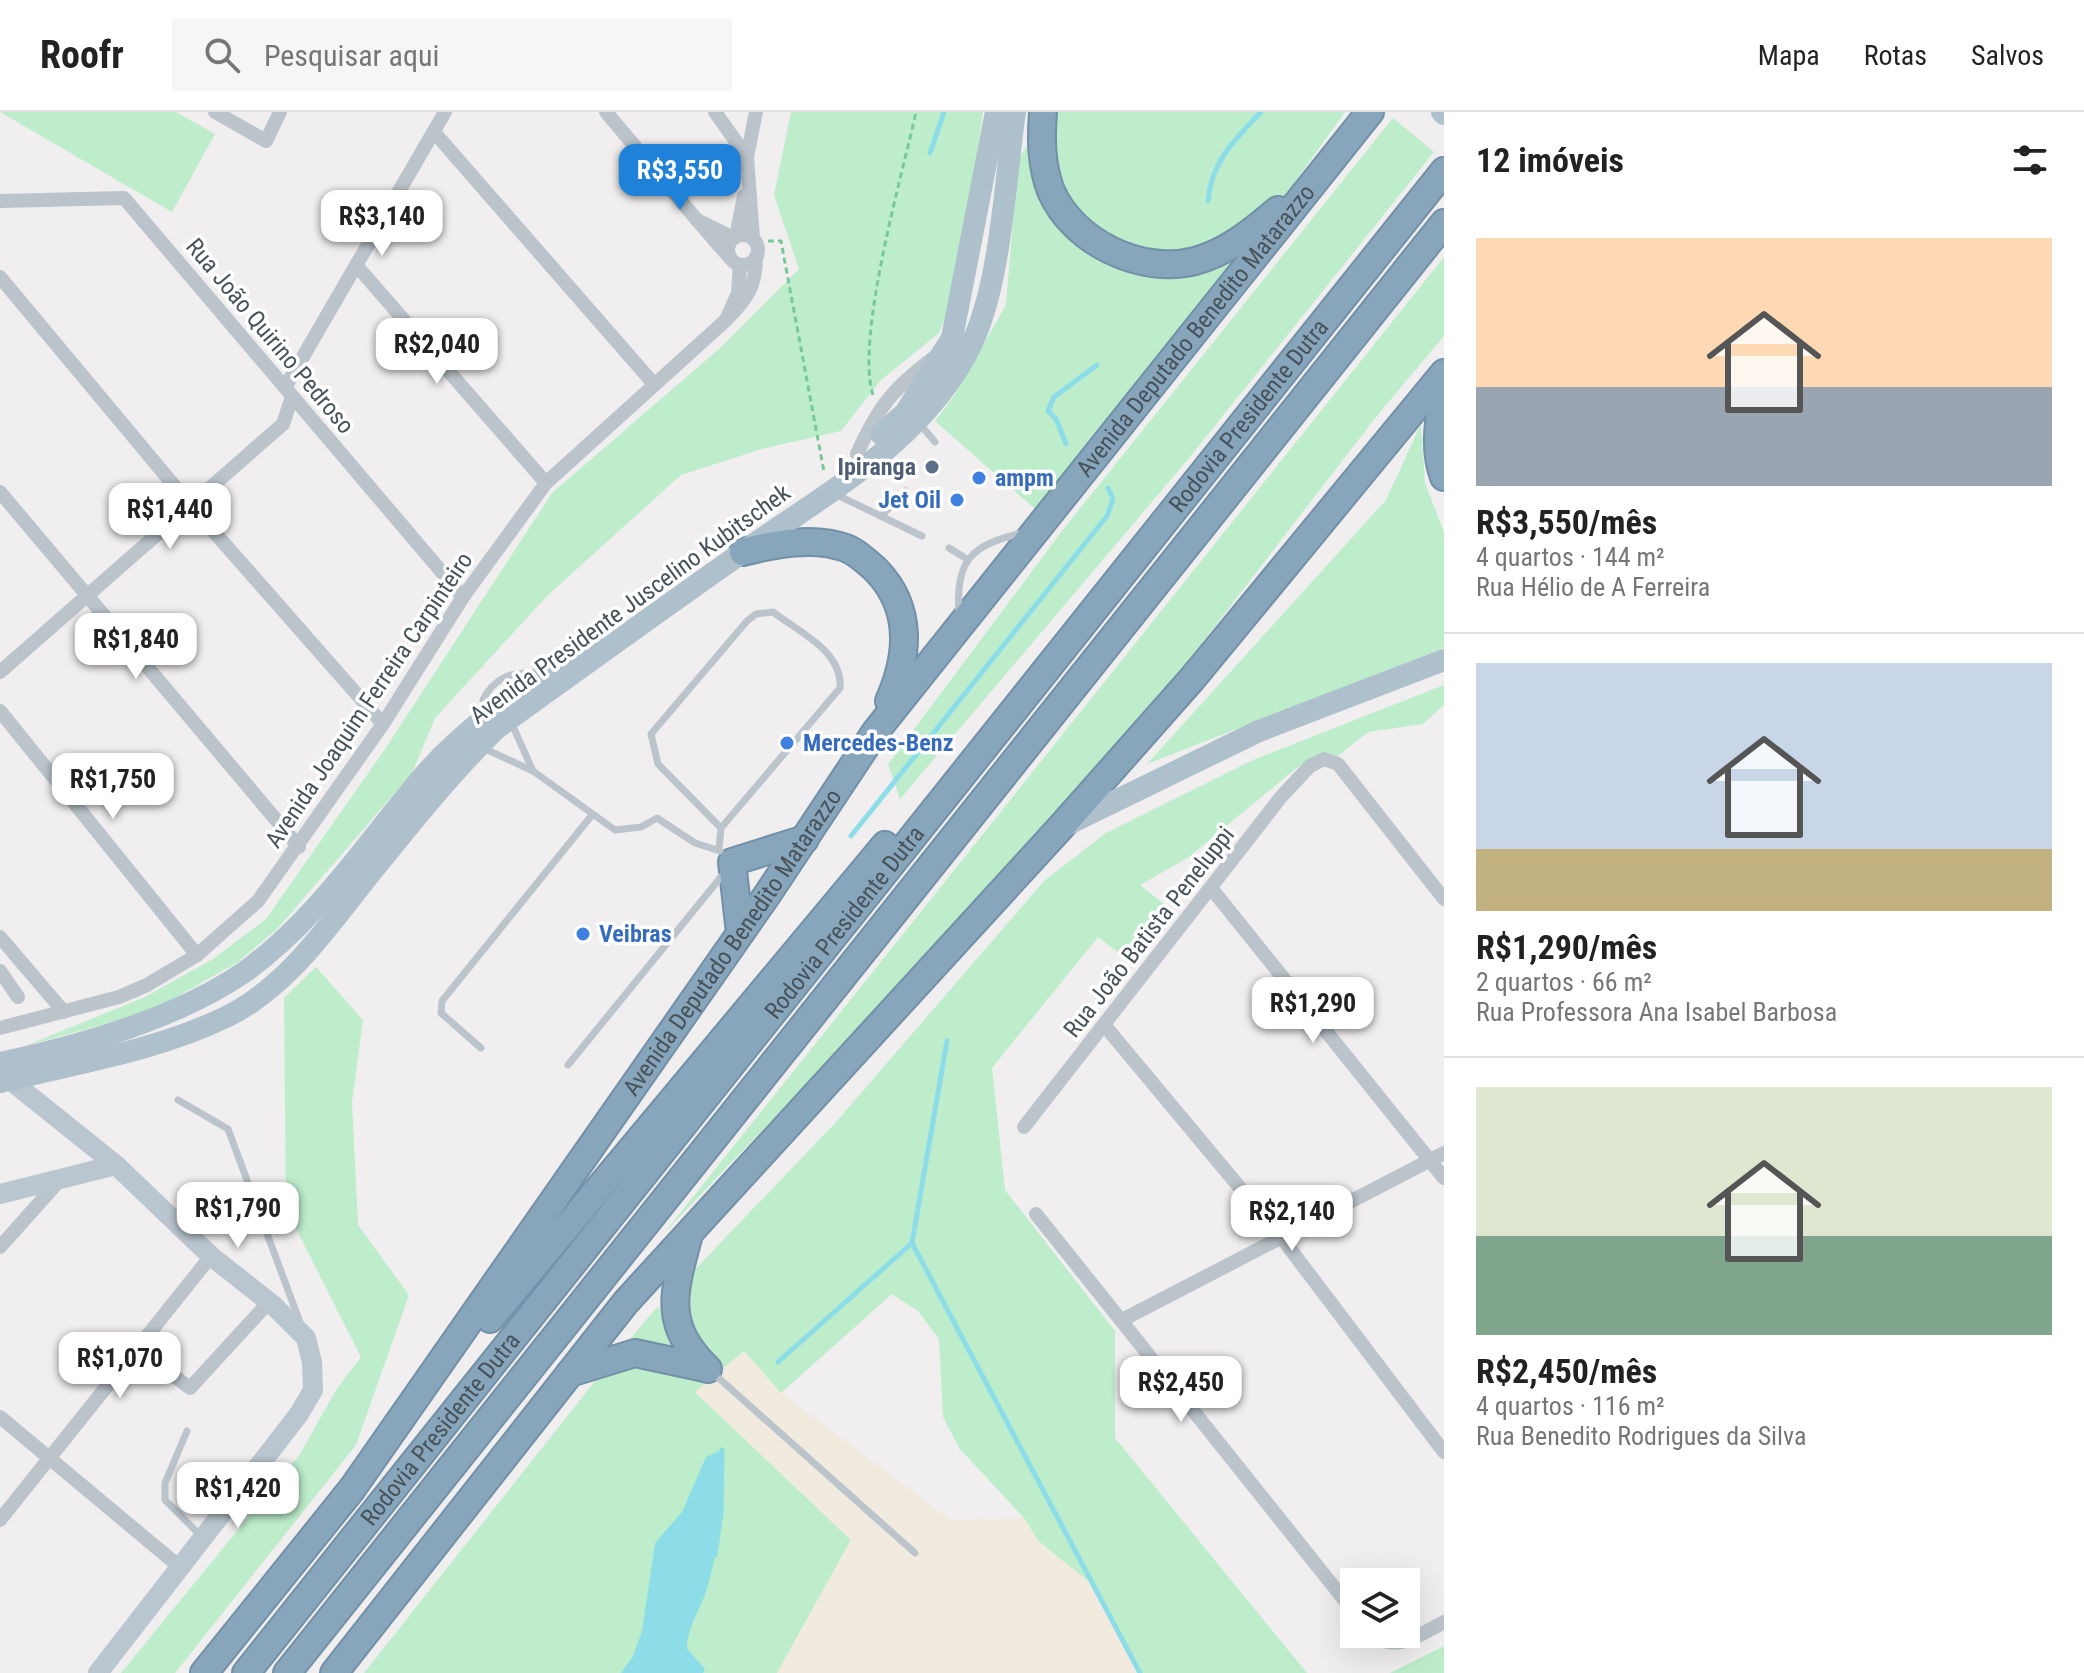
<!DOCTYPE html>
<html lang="pt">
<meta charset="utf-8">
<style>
body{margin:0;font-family:"Roboto Condensed",sans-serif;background:#f6f6f6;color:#222;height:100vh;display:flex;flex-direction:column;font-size:30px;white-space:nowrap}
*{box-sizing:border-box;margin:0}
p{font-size:26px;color:#767676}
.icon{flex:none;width:44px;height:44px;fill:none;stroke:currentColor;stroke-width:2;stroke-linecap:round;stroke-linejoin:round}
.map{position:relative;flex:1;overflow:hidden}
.drawer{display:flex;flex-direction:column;background:#fff;width:640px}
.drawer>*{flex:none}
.fabs{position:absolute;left:1340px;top:1456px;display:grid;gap:16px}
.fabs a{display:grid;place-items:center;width:80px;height:80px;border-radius:0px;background:#fff;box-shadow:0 8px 32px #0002;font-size:40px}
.price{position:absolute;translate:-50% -68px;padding:0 18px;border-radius:16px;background:#fff;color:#222;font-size:26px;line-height:52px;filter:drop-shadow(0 2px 4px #0008)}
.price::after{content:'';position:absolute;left:50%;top:48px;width:24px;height:18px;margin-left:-12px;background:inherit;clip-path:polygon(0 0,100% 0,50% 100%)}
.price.active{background:#2081d8;color:#fff}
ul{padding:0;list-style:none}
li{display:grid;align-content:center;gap:16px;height:424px;padding:0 32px}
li+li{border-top:2px solid #e0e0e0}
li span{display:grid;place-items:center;height:248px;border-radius:0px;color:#555}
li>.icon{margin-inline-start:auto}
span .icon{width:144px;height:144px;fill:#fffc;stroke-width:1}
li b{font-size:34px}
h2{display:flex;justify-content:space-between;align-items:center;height:96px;padding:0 32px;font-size:34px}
header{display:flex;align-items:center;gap:48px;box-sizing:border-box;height:112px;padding:0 40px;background:#fff;border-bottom:2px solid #e0e0e0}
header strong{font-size:38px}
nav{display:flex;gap:44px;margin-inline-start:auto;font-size:28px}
.search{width:560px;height:72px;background:#f6f6f6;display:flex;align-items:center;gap:20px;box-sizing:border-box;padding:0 28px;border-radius:0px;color:#767676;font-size:30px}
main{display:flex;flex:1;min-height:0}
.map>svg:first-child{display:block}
.green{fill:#bdedcb}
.sand{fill:#f1eadf}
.water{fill:#8cdde8}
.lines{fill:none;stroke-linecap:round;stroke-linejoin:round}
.stream{stroke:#8cdde8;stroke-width:5}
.motorway-casing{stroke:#7290a7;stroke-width:30}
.path{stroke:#77c999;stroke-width:3;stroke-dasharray:6 4;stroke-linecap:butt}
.service{stroke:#bac4ca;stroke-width:7}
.minor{stroke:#bac4ca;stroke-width:14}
.secondary{stroke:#bac6cf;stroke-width:20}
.primary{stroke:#aec0cc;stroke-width:22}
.motorway{stroke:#87a5bb;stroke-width:26}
.service-dot{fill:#5c6f8a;stroke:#fff;stroke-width:3}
.shop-dot{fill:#3f7fe0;stroke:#fff;stroke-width:3}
.labels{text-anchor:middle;stroke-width:7;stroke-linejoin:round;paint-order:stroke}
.street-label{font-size:24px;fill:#47535a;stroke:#fff}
.service-label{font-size:24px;font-weight:bold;fill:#4e5e75;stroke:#fff;text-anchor:end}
.shop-label{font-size:24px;font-weight:bold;fill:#366cbe;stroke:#fff;text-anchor:start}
</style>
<header>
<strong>Roofr</strong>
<div class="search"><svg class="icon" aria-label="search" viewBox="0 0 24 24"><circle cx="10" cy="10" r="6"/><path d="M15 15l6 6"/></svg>Pesquisar aqui</div>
<nav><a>Mapa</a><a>Rotas</a><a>Salvos</a></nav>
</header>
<main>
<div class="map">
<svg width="1444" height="1561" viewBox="0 0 1444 1561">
<rect width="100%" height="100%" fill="#f0eeee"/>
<g class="green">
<path d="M0,0H176L215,22L172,100Z"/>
<path d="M791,0H983L959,171L939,221L881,268L841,319L762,337L681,363L548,483L435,606L412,661L278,816L238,850L152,899L25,934L145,885L213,847L266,807L385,637L552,381L720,236L799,157L774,83Z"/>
<path d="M1051,0H1345L1218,177L1043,404L935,309L954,284L1006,193L1018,47Z"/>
<path d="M1393,6L1434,40L1190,345L900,687L888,652L1062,419Z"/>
<path d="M1444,145V224L1376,305L1097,667L665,1120Z"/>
<path d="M1421,312L1425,371L1444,420V536L1147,652L1386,388Z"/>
<path d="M1444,573V593L1423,612L1368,620L1338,644L1320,641L1294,658L1189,745L1140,773L1170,797L1129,849L1098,825L992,956L1005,1078L1115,1219V1326L1307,1561H1137L1093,1473L1038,1429L1024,1406L959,1336L943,1305L939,1227L918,1199L892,1182L781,1281L744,1239L717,1262L695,1233L684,1169L836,1010L1044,769L1106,721L1253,648Z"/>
<path d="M316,855L363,908L352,990L358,1113L409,1183L356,1333L175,1561H121L300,1342L336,1278L361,1245L286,1097L284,886Z"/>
<path d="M658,1194L676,1244L624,1234Z"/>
<path d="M624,1249L714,1264L696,1281L851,1428L777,1561H364L595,1269L613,1253Z"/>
<path d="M1444,1534V1561H1390Z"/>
</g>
<path class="sand" d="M744,1239L781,1281L951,1408L1024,1406L1038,1429L1093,1473L1137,1561H777L851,1428L695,1280Z"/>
<path class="water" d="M722,1338C721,1384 721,1429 708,1473C702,1496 687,1514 687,1537L705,1557L703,1561H621L633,1544L642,1519L655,1431L682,1400L706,1345Z"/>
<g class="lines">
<g class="stream">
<path d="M930,41L944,0"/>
<path d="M1208,89C1211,50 1235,27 1261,0"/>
<path d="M1066,332L1056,307L1048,299L1054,285L1097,253"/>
<path d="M851,724L1107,404L1113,387L1108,376"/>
<path d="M912,1131L1140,1561"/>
<path d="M778,1250L912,1131L947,929"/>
<path d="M715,1443L721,1401L722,1338"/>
</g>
<defs>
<g id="motorway">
<path d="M1043,0C1041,27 1041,53 1051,79C1073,130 1141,163 1195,149C1228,140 1253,119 1278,98"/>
<path d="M1444,282C1438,309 1434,339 1444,365"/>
<path d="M743,440C774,432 814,424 846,436C857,440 868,451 876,458C913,496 909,544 889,589"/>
<path d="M740,821L732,750L805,727"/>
<path d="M688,1126C673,1182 663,1213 708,1257"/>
<path d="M490,1207L885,733"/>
<path d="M570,1261L635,1241L705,1256"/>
<path id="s1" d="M204,1561L352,1377L767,783L876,619L1370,0"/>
<path id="s2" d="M246,1561L1444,59"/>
<path d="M287,1561L1444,111"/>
<path d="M334,1561L626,1190L1061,715L1192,567L1444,261"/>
</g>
</defs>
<use href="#motorway" class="motorway-casing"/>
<g class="path">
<path d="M768,129H781L824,360"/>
<path d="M873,283C855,227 902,64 916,0"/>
</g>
<g class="service">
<path d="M920,312L935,330"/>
<path d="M835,382L922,424"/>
<path d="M881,404L906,379"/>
<path d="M949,436L967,447"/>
<path d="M959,501C955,448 972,432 1023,421"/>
<path d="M485,598L483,588C493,567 513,557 536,563"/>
<path d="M511,610L533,659"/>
<path d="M481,635L533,659L615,718L641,715L657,706L695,731L720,739"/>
<path d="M719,737L721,716L840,576C843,539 799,520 773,500L756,502L747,509L651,622L658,652L721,716"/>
<path d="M481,936L441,901L442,889L592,703"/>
<path d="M568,953L725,760"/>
<path d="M178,988L228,1017L301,1213"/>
<path d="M713,1261L915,1441"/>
<path d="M187,1319L165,1371V1388L202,1425"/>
</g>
<g class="minor">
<path d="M215,0L266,29L280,0"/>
<path d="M606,0L697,108"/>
<path d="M715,0L747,45"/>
<path d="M434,20L653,271"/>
<path d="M0,89L124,86L463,485"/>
<circle cx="743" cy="138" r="15"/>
<path d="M736,125L744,84"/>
<path d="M753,127L747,45L756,0"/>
<path d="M729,145L697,108L734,126"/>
<path d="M356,153L546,371"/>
<path d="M740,153L738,181L726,208C747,187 756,175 756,145"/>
<path d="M0,165L192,395L383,612"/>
<path d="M286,274L445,0"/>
<path d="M857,342C878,295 894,275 935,245"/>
<path d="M0,380L299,735"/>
<path d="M0,560L283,312L292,285"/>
<path d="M0,599L197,843"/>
<path d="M1211,776L1444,1066"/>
<path d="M0,825L64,900"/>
<path d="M0,859L18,885"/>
<path d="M1105,914L1281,1125L1444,1340"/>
<path d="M0,916L119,885L147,873L197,843L258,789L383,612L463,485L546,371L726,208"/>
<path d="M1024,1015L1281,685L1310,654L1324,647L1338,652L1444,787"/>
<path d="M1036,1102L1354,1500"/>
<path d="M0,1135L58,1070"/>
<path d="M1122,1208L1444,1041"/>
<path d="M137,1236L190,1276L269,1190"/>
<path d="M0,1305L181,1456"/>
<path d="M0,1408L211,1144"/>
<path d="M1371,1522C1396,1542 1419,1523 1444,1510"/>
</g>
<g class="secondary">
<path d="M10,968L116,1053L211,1144L273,1193L306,1226L312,1250L313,1278L299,1302L98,1561"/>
<path d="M0,1082L116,1053"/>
</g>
<g class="primary">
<path d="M1442,0L1444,2"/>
<path d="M881,322L905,301L952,226L996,0"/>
<path d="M1066,713L1259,619L1444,548"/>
<path d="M0,951C80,934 175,907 243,861C317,809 369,727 427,660C474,607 536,569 593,529"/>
<path d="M0,970C76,951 157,939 228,904C288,874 328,814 369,763C410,712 450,662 497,616C579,557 660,498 743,440C826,381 926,328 972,231C1001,170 1005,68 1015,0"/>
</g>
<use href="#motorway" class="motorway"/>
</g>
<circle class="service-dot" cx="932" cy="355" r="8"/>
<g class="shop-dot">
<circle cx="979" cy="366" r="8"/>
<circle cx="957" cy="388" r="8"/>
<circle cx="787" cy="631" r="8"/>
<circle cx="583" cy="822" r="8"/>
</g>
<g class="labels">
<g class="street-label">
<text dy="8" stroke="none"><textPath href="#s1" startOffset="1670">Avenida Deputado Benedito Matarazzo</textPath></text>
<text transform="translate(270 224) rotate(50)" y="8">Rua João Quirino Pedroso</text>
<text dy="8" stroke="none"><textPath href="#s2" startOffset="1608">Rodovia Presidente Dutra</textPath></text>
<text transform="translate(630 492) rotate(-36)" y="8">Avenida Presidente Juscelino Kubitschek</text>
<text transform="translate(369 588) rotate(-56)" y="8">Avenida Joaquim Ferreira Carpinteiro</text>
<text dy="8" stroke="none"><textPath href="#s2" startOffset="960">Rodovia Presidente Dutra</textPath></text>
<text transform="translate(1149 820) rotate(-52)" y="8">Rua João Batista Peneluppi</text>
<text dy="8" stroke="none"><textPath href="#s1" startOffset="902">Avenida Deputado Benedito Matarazzo</textPath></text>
<text dy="8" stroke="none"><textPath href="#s2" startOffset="312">Rodovia Presidente Dutra</textPath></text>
</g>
<g class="service-label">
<text x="916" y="363">Ipiranga</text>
</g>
<g class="shop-label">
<text x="995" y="374">ampm</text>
<text x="941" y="396" text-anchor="end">Jet Oil</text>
<text x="803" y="639">Mercedes-Benz</text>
<text x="599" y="830">Veibras</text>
</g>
</g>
</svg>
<div class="fabs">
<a><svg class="icon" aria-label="layers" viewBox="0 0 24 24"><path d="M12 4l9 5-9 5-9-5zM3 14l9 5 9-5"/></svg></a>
</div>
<b class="price active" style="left:680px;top:100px">R$3,550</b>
<b class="price" style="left:382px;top:146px">R$3,140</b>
<b class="price" style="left:437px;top:274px">R$2,040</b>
<b class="price" style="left:170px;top:439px">R$1,440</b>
<b class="price" style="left:136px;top:569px">R$1,840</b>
<b class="price" style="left:113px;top:709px">R$1,750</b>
<b class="price" style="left:1313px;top:933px">R$1,290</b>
<b class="price" style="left:238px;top:1138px">R$1,790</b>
<b class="price" style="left:1292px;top:1141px">R$2,140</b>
<b class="price" style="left:120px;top:1288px">R$1,070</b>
<b class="price" style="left:1181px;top:1312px">R$2,450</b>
<b class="price" style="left:238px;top:1418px">R$1,420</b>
</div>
<section class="drawer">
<h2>12 imóveis<svg class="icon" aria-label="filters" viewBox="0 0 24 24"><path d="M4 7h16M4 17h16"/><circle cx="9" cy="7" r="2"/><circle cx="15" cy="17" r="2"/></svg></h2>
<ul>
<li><span style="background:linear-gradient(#ffd9b3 60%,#9aa5b1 0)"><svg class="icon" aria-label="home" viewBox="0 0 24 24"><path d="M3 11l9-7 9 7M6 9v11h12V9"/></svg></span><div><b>R$3,550/mês</b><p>4 quartos · 144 m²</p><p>Rua Hélio de A Ferreira</p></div></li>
<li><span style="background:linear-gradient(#c9d6e8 75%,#c2b280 0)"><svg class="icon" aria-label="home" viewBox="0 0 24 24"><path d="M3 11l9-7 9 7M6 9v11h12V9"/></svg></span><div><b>R$1,290/mês</b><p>2 quartos · 66 m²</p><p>Rua Professora Ana Isabel Barbosa</p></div></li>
<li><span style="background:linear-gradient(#dfe7d0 60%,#7fa58c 0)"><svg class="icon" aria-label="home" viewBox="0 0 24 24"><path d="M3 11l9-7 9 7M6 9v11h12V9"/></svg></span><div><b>R$2,450/mês</b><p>4 quartos · 116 m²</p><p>Rua Benedito Rodrigues da Silva</p></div></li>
</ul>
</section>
</main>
